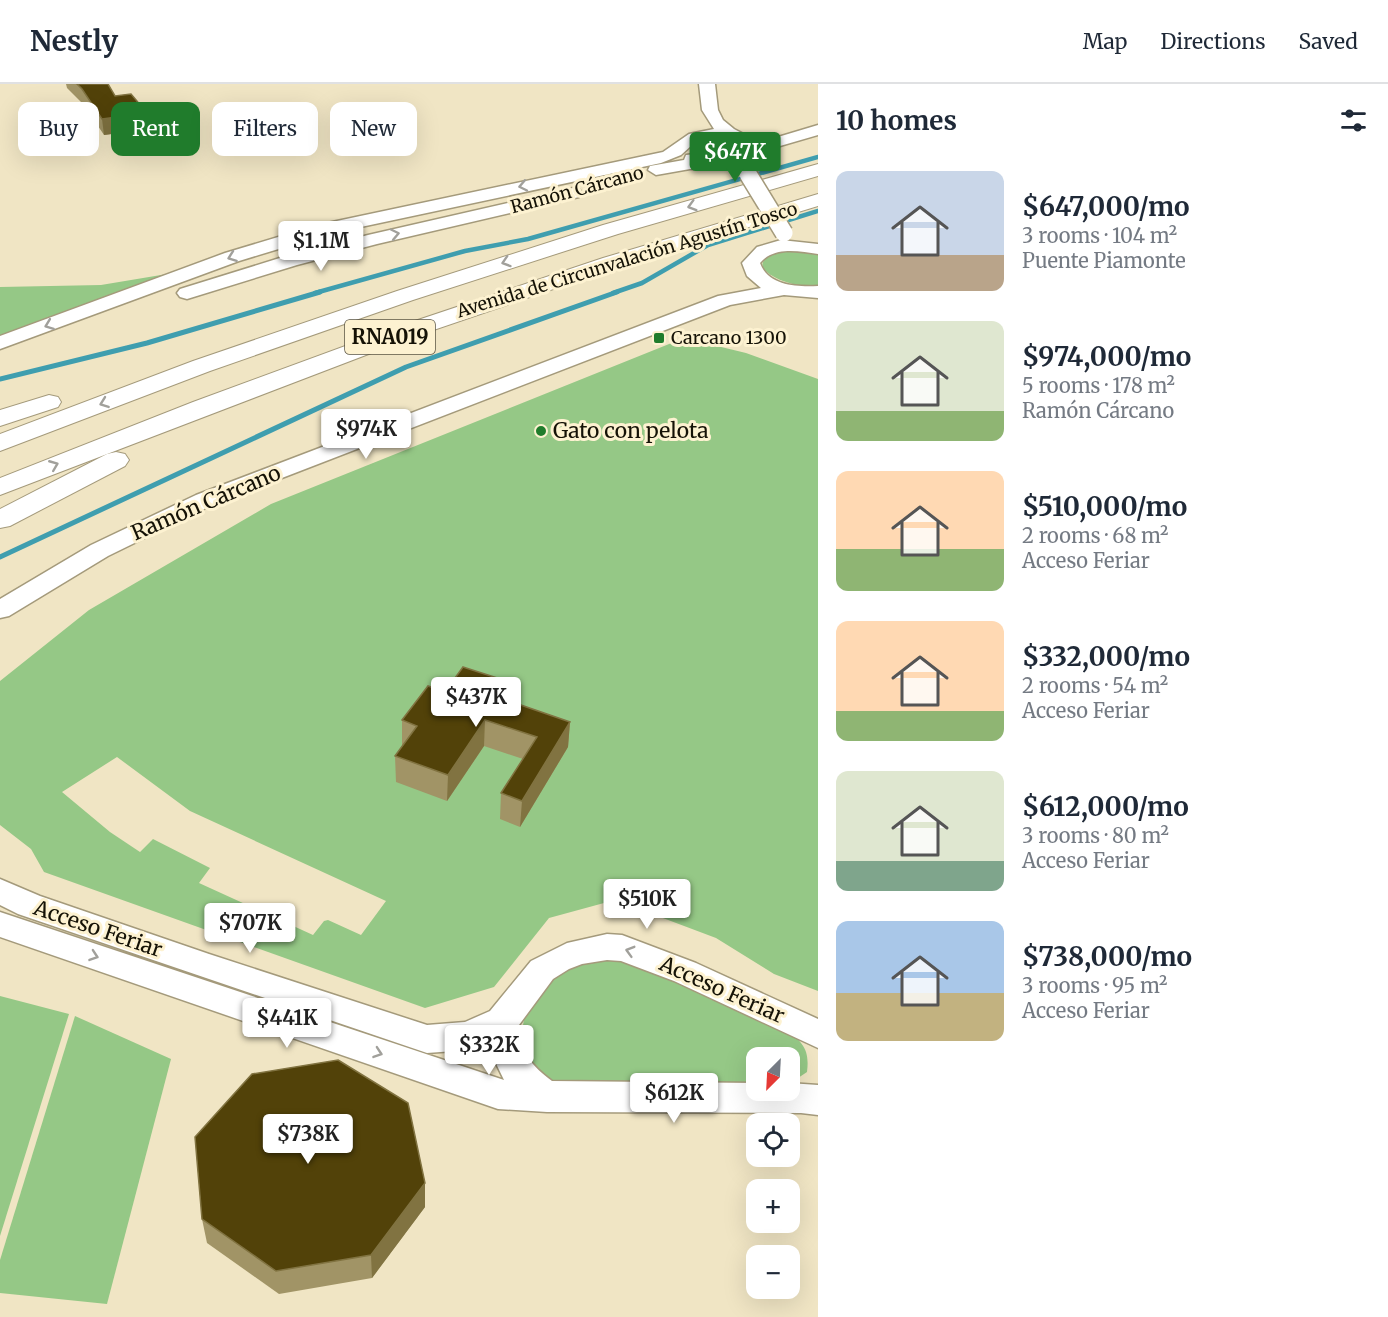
<!DOCTYPE html>
<meta charset="utf-8">
<style>
body{margin:0;font-family:Merriweather,serif;background:#f6f6f7;color:#1f2937;height:100vh;display:flex;flex-direction:column;font-size:22px;white-space:nowrap}
*{box-sizing:border-box;margin:0}
p{font-size:20px;color:#747a83}
.icon{flex:none;width:33px;height:33px;fill:none;stroke:currentColor;stroke-width:2;stroke-linecap:round;stroke-linejoin:round}
.map{position:relative;flex:1;overflow:hidden}
.side{display:flex;flex-direction:column;background:#fff;width:570px}
.side>*{flex:none}
.hud{position:absolute;left:18px;top:18px;width:570px;height:54px;display:flex;gap:12px}
.needle{width:39px;rotate:204deg}
.controls{position:absolute;left:746px;top:963px;display:grid;gap:12px}
.controls a{display:grid;place-items:center;width:54px;height:54px;border-radius:12px;background:#fff;box-shadow:0 6px 24px #0002;font-size:30px}
.price{position:absolute;translate:-50% -51px;padding:0 14px;border-radius:6px;background:#fff;color:#222;font-size:20px;line-height:39px;filter:drop-shadow(0 2px 3px #0008)}
.price::after{content:'';position:absolute;left:50%;top:36px;width:18px;height:14px;margin-left:-9px;background:inherit;clip-path:polygon(0 0,100% 0,50% 100%)}
.price.active{background:#207c2c;color:#fff}
ul{padding:0;list-style:none}
li{display:flex;align-items:center;gap:18px;height:150px;padding:0 18px}
li span{display:grid;place-items:center;flex:none;width:168px;height:120px;border-radius:12px;color:#555}
li>.icon{margin-inline-start:auto}
span .icon{width:72px;height:72px;fill:#fffc;stroke-width:1}
li b{font-size:26px}
h2{display:flex;justify-content:space-between;align-items:center;height:72px;padding:0 18px;font-size:26px}
.chip{padding:0 21px;border-radius:12px;background:#fff;box-shadow:0 6px 24px #0002;font-size:21px;line-height:54px}
.chip.active{background:#207c2c;color:#fff}
header{display:flex;align-items:center;gap:36px;box-sizing:border-box;height:84px;padding:0 30px;background:#fff;border-bottom:2px solid #e0e1e3}
header strong{font-size:28px}
nav{display:flex;gap:33px;margin-inline-start:auto;font-size:21px}
main{display:flex;flex:1;min-height:0}
.map>svg:first-child{display:block}
.green{fill:#95c886;fill-rule:evenodd}
.lines{fill:none;stroke-linecap:round;stroke-linejoin:round}
.stream-far1{stroke:#3f9eaf;stroke-width:4.5}
.stream{stroke:#3f9eaf;stroke-width:5}
.major-casing{stroke:#a49a7b;stroke-width:3}
.highway-casing{stroke:#a49a7b;stroke-width:2}
.major{fill:#fff;fill-rule:evenodd}
.highway{fill:#fff;fill-rule:evenodd}
.major-bridge-casing{stroke:#a49a7b;stroke-width:20;stroke-linecap:butt}
.major-bridge{stroke:#fff;stroke-width:17}
.wall{fill:#a19466}
.shaded-wall{fill:#817341}
.building{fill:#524209;stroke:#817341;stroke-width:1.5}
.oneway{stroke:#a1a09b}
.poi-dot{fill:#207c2c;stroke:#fdf2d1;stroke-width:2}
.labels{text-anchor:middle;stroke-width:6;stroke-linejoin:round;paint-order:stroke}
.far-street-label{font-size:18px;fill:#151206;stroke:#fdf2d1}
.far-poi-label{font-size:18px;fill:#151206;stroke:#fdf2d1;text-anchor:start}
.shield{fill:#fdf2d1;stroke:#5b5543;stroke-width:1.5}
.shield-label{font-size:20px;font-weight:bold;fill:#151206}
.poi-label{font-size:21px;fill:#151206;stroke:#fdf2d1;text-anchor:start}
.street-label{font-size:21px;fill:#151206;stroke:#fdf2d1}
</style>
<header>
<strong>Nestly</strong>
<nav><a>Map</a><a>Directions</a><a>Saved</a></nav>
</header>
<main>
<div class="map">
<svg width="818" height="1233" viewBox="0 0 818 1233">
<rect width="100%" height="100%" fill="#f0e5c4"/>
<g class="green">
<path d="M710,55C723,56 741,55 746,69C735,83 708,78 694,69L692,62Z"/>
<path d="M787,167L818,170V202C788,206 729,178 787,167Z"/>
<path d="M179,188L0,256V203L101,201Z"/>
<path d="M684,254L746,269L818,295V907L774,890L716,854L615,816L549,834L494,903L425,924L44,788L31,765L0,741V597L89,526L271,420ZM117,673L190,727L386,817L361,851L328,836L324,837L313,851L199,799L210,784L153,755L140,768L110,748L62,708Z"/>
<path d="M618,873L785,943C802,959 810,964 807,988L789,1000V974H756V1001L555,998L535,985L525,967L522,948L526,922L564,883Z"/>
<path d="M0,912L69,930L0,1152Z"/>
<path d="M75,932L171,975L107,1220L0,1209V1176Z"/>
</g>
<g class="lines">
<g class="stream-far1">
<path d="M315,209L465,167L528,155L818,73"/>
<path d="M613,209L642,199L708,161L818,127"/>
</g>
<g class="stream">
<path d="M0,295L147,259L320,208"/>
<path d="M0,473L406,283L617,208"/>
</g>
<defs>
<g id="major">
<path d="M699,0H715L718,26L723,36L734,45L763,60L768,56L818,41V51L780,62L762,79L744,85H690L656,91L648,86L650,82L684,76L686,71C695,69 702,73 710,75C722,78 739,76 750,72L748,64L730,57L704,56L692,61L681,71L661,79L328,150L239,177L0,265V252L225,169L318,141L663,68L689,50L714,45L702,26Z"/>
<path d="M573,104L579,105L582,109L579,113L377,160L297,181L187,215L180,213L177,209L180,205L283,173L368,151Z"/>
<path d="M781,156L818,160V170C799,167 774,162 760,179C768,202 797,203 818,202V214L784,211L730,221L212,421L108,472L9,532L0,534V515L91,461L196,411L718,212L761,204L747,192L742,179L757,163Z"/>
<path d="M0,795L40,812L209,870L427,941L465,938L490,927L531,877L567,859L607,850L622,851L696,879L818,935V964L674,897L621,877L607,876L582,880L569,885L553,895L519,941C518,967 532,982 552,997L756,999V1006H789V999L818,1001V1031L801,1029L547,1028L498,1025L0,853V828L504,996L486,959L468,966L427,969L18,830L0,821Z"/>
</g>
<g id="highway">
<path d="M818,80V92L618,150L413,216L210,287L0,367V350L193,277L397,207L603,141Z"/>
<path d="M818,110V122L618,183L413,253L0,411V394L193,318L397,243L603,174Z"/>
<path d="M49,311L58,313L61,318L58,323L0,342V326Z"/>
<path d="M116,368L125,370L129,376L125,382L10,442L0,444V425L107,370Z"/>
</g>
</defs>
<use href="#major" class="major-casing"/>
<use href="#highway" class="highway-casing"/>
<use href="#major" class="major"/>
<use href="#highway" class="highway"/>
<defs>
<path id="major-bridge" d="M748,90L784,149"/>
</defs>
<use href="#major-bridge" class="major-bridge-casing"/>
<use href="#major-bridge" class="major-bridge"/>
</g>
<g class="wall">
<path d="M66,0H108L115,12L147,29L149,45L104,51L84,21L67,4Z"/>
<path d="M497,594L496,612L570,638L568,663L520,743L500,735L501,709L523,675L484,662L447,717L396,698L395,672L402,662V636L445,608Z"/>
<path d="M425,1099V1123L372,1194L279,1210L207,1159L202,1135Z"/>
</g>
<g class="shaded-wall">
<path d="M147,29L149,45L104,51L102,35Z"/>
<path d="M497,594L495,620L486,609Z"/>
<path d="M485,636L484,662L447,717L448,691Z"/>
<path d="M570,638L568,663L520,743L522,717Z"/>
<path d="M425,1099V1123L372,1194L371,1171Z"/>
</g>
<g class="building">
<path d="M77,0H108L115,12L131,10L147,29L102,35L82,5Z"/>
<path d="M463,583L497,594L486,609L570,638L522,717L501,709L537,653L485,636L448,691L395,672L417,642L402,636L428,602L445,608Z"/>
<path d="M338,976L408,1019L425,1099L371,1171L276,1187L202,1135L195,1053L252,990Z"/>
</g>
<defs><path id="oneway-chevron" d="M-2-3.5L2.5 0L-2 3.5" fill="none" stroke-width="1.6" stroke-linecap="round" stroke-linejoin="round" transform="scale(1.5)"/></defs>
<g class="oneway">
<use href="#oneway-chevron" transform="translate(523 102) rotate(168)"/>
<use href="#oneway-chevron" transform="translate(692 122) rotate(164)"/>
<use href="#oneway-chevron" transform="translate(395 150) rotate(-12)"/>
<use href="#oneway-chevron" transform="translate(232 173) rotate(160)"/>
<use href="#oneway-chevron" transform="translate(506 178) rotate(162)"/>
<use href="#oneway-chevron" transform="translate(49 241) rotate(159)"/>
<use href="#oneway-chevron" transform="translate(104 319) rotate(160)"/>
<use href="#oneway-chevron" transform="translate(54 381) rotate(-22)"/>
<use href="#oneway-chevron" transform="translate(630 867) rotate(-164)"/>
<use href="#oneway-chevron" transform="translate(94 872) rotate(19)"/>
<use href="#oneway-chevron" transform="translate(378 969) rotate(19)"/>
</g>
<g class="poi-dot">
<rect x="653" y="248" width="12" height="12" rx="3"/>
<circle cx="541" cy="347" r="6"/>
</g>
<g class="labels">
<g class="far-street-label">
<text transform="translate(577 106) rotate(-15)" y="6">Ramón Cárcano</text>
<text transform="translate(627 176) rotate(-17)" y="6">Avenida de Circunvalación Agustín Tosco</text>
</g>
<g class="far-poi-label">
<text x="671" y="260">Carcano 1300</text>
</g>
<rect class="shield" x="345" y="236" width="90" height="34" rx="4.5"/>
<g class="shield-label">
<text x="390" y="260">RNA019</text>
</g>
<g class="poi-label">
<text x="553" y="354">Gato con pelota</text>
</g>
<g class="street-label">
<text transform="translate(206 419) rotate(-23)" y="7">Ramón Cárcano</text>
<text transform="translate(98 845) rotate(19)" y="7">Acceso Feriar</text>
<text transform="translate(722 906) rotate(24)" y="7">Acceso Feriar</text>
</g>
</g>
</svg>
<div class="controls">
<a><svg class="needle" viewBox="-14 -14 28 28"><path d="M0-13l5 13h-10z" fill="#e53935"/><path d="M0 13l5-13h-10z" fill="#747a83"/></svg></a>
<a><svg class="icon" aria-label="locate" viewBox="0 0 24 24"><circle cx="12" cy="12" r="6"/><path d="M12 2v4M12 18v4M2 12h4M18 12h4"/></svg></a>
<a>+</a>
<a>−</a>
</div>
<b class="price active" style="left:735px;top:99px">$647K</b>
<b class="price" style="left:321px;top:188px">$1.1M</b>
<b class="price" style="left:366px;top:376px">$974K</b>
<b class="price" style="left:476px;top:644px">$437K</b>
<b class="price" style="left:647px;top:846px">$510K</b>
<b class="price" style="left:250px;top:870px">$707K</b>
<b class="price" style="left:287px;top:965px">$441K</b>
<b class="price" style="left:489px;top:992px">$332K</b>
<b class="price" style="left:674px;top:1040px">$612K</b>
<b class="price" style="left:308px;top:1081px">$738K</b>
<div class="hud">
<a class="chip">Buy</a>
<a class="chip active">Rent</a>
<a class="chip">Filters</a>
<a class="chip">New</a>
</div>
</div>
<section class="side">
<h2>10 homes<svg class="icon" aria-label="filters" viewBox="0 0 24 24"><path d="M4 7h16M4 17h16"/><circle cx="9" cy="7" r="2"/><circle cx="15" cy="17" r="2"/></svg></h2>
<ul>
<li><span style="background:linear-gradient(#c9d6e8 70%,#b9a48a 0)"><svg class="icon" aria-label="home" viewBox="0 0 24 24"><path d="M3 11l9-7 9 7M6 9v11h12V9"/></svg></span><div><b>$647,000/mo</b><p>3 rooms · 104 m²</p><p>Puente Piamonte</p></div></li>
<li><span style="background:linear-gradient(#dfe7d0 75%,#8fb573 0)"><svg class="icon" aria-label="home" viewBox="0 0 24 24"><path d="M3 11l9-7 9 7M6 9v11h12V9"/></svg></span><div><b>$974,000/mo</b><p>5 rooms · 178 m²</p><p>Ramón Cárcano</p></div></li>
<li><span style="background:linear-gradient(#ffd9b3 65%,#8fb573 0)"><svg class="icon" aria-label="home" viewBox="0 0 24 24"><path d="M3 11l9-7 9 7M6 9v11h12V9"/></svg></span><div><b>$510,000/mo</b><p>2 rooms · 68 m²</p><p>Acceso Feriar</p></div></li>
<li><span style="background:linear-gradient(#ffd9b3 75%,#8fb573 0)"><svg class="icon" aria-label="home" viewBox="0 0 24 24"><path d="M3 11l9-7 9 7M6 9v11h12V9"/></svg></span><div><b>$332,000/mo</b><p>2 rooms · 54 m²</p><p>Acceso Feriar</p></div></li>
<li><span style="background:linear-gradient(#dfe7d0 75%,#7fa58c 0)"><svg class="icon" aria-label="home" viewBox="0 0 24 24"><path d="M3 11l9-7 9 7M6 9v11h12V9"/></svg></span><div><b>$612,000/mo</b><p>3 rooms · 80 m²</p><p>Acceso Feriar</p></div></li>
<li><span style="background:linear-gradient(#a9c7e8 60%,#c2b280 0)"><svg class="icon" aria-label="home" viewBox="0 0 24 24"><path d="M3 11l9-7 9 7M6 9v11h12V9"/></svg></span><div><b>$738,000/mo</b><p>3 rooms · 95 m²</p><p>Acceso Feriar</p></div></li>
</ul>
</section>
</main>
